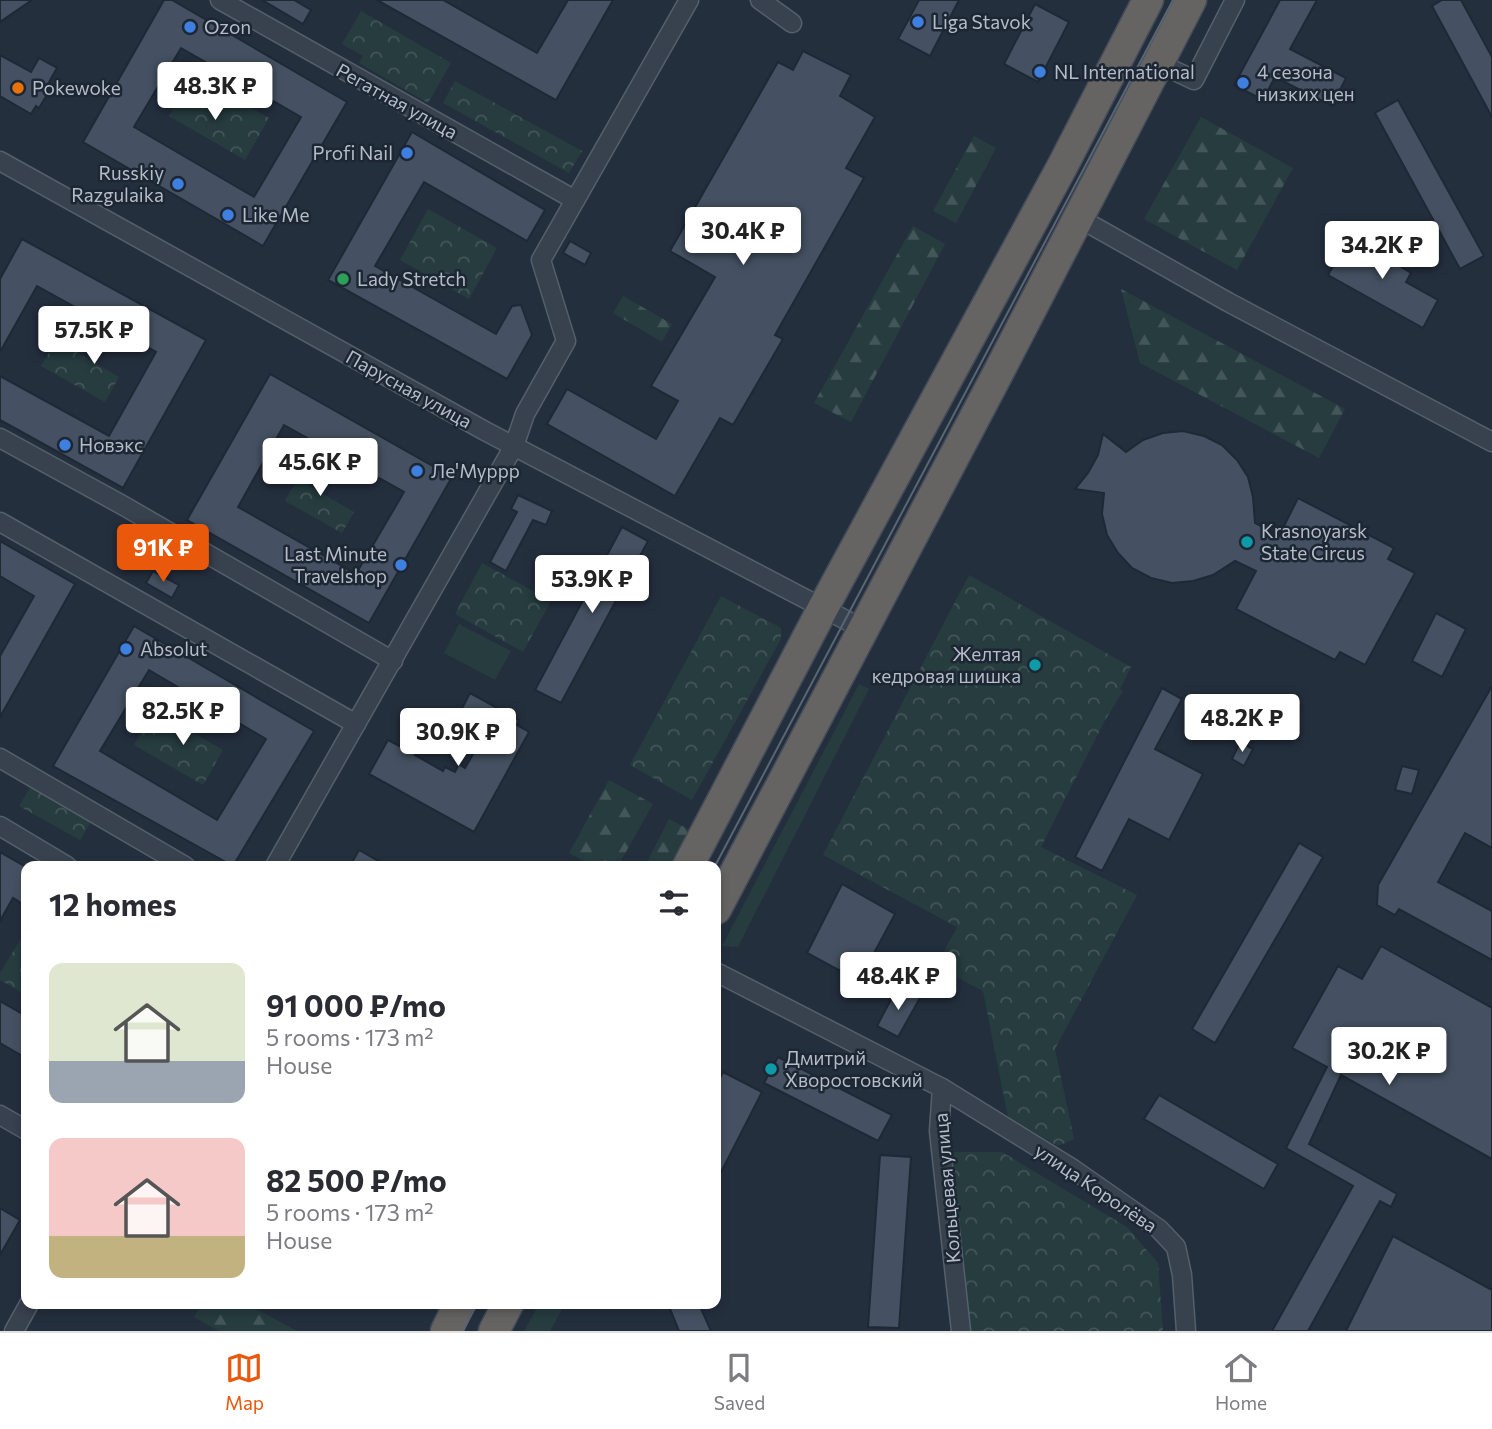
<!DOCTYPE html>
<meta charset="utf-8">
<style>
body{margin:0;font-family:Commissioner,sans-serif;background:#f2f2f3;color:#2b2b33;height:100vh;display:flex;flex-direction:column;font-size:26px;white-space:nowrap}
*{box-sizing:border-box;margin:0}
p{font-size:23px;color:#7c7c81}
.icon{flex:none;width:38px;height:38px;fill:none;stroke:currentColor;stroke-width:2;stroke-linecap:round;stroke-linejoin:round}
.map{position:relative;flex:1;overflow:hidden}
.drawer{position:absolute;left:21px;top:861px;width:700px;height:448px;display:flex;flex-direction:column;background:#fff;border-radius:14px;box-shadow:0 4px 10px #0003}
.drawer>*{flex:none}
.price{position:absolute;translate:-50% -60px;padding:0 16px;border-radius:7px;background:#fff;color:#222;font-size:23px;line-height:46px;filter:drop-shadow(0 2px 4px #0008)}
.price::after{content:'';position:absolute;left:50%;top:42px;width:21px;height:16px;margin-left:-10px;background:inherit;clip-path:polygon(0 0,100% 0,50% 100%)}
.price.current{background:#ea580c;color:#fff}
ul{padding:0;list-style:none}
li{display:flex;align-items:center;gap:21px;height:175px;padding:0 28px}
li span{display:grid;place-items:center;flex:none;width:196px;height:140px;border-radius:14px;color:#555}
li>.icon{margin-inline-start:auto}
span .icon{width:84px;height:84px;fill:#fffc;stroke-width:1}
li b{font-size:30px}
h2{display:flex;justify-content:space-between;align-items:center;height:84px;padding:0 28px;font-size:30px}
.menu{display:flex;justify-content:space-around;align-items:center;height:98px;border-top:2px solid #e1e1e2;background:#fff;font-size:19px;color:#7c7c81}
.menu a{display:grid;justify-items:center;gap:4px}
.menu .current{color:#ea580c}
.map>svg:first-child{display:block}
.grass{fill:#263c3f}
.forest{fill:url(#forest-firs)}
.park{fill:url(#park-crowns)}
.building{fill:#455162;stroke:#1f2835;stroke-width:2;fill-rule:evenodd}
.lines{fill:none;stroke-linecap:round;stroke-linejoin:round}
.minor-casing{stroke:#565f6c;stroke-width:21}
.trunk-casing{stroke:#434c59;stroke-width:33}
.minor{stroke:#38414e;stroke-width:18}
.trunk{stroke:#656462;stroke-width:30}
.tram{stroke:#5a6575;stroke-width:2}
.shop-dot{fill:#3f7fe0;stroke:#1d2633;stroke-width:2.5}
.food-dot{fill:#e8710a;stroke:#1d2633;stroke-width:2.5}
.leisure-dot{fill:#2e9e5b;stroke:#1d2633;stroke-width:2.5}
.culture-dot{fill:#0f9aa8;stroke:#1d2633;stroke-width:2.5}
.labels{text-anchor:middle;stroke-width:5;stroke-linejoin:round;paint-order:stroke}
.poi-label{font-size:19px;fill:#b4bcc9;stroke:#1d2633;text-anchor:start}
.street-label{font-size:19px;fill:#b4bcc9;stroke:#1d2633}
</style>
<div class="map">
<svg width="1492" height="1331" viewBox="0 0 1492 1331">
<defs>
<pattern id="forest-firs" width="22" height="20" patternUnits="userSpaceOnUse" patternTransform="scale(1.75)"><rect width="22" height="20" fill="#263c3f"/><path d="M5 1l3.5 6h-7zM16 11l3.5 6h-7z" fill="#435659"/></pattern>
<pattern id="park-crowns" width="20" height="18" patternUnits="userSpaceOnUse" patternTransform="scale(1.75)"><rect width="20" height="18" fill="#263c3f"/><path d="M2 6a3 3 0 1 1 6 0M12 15a3 3 0 1 1 6 0" fill="none" stroke="#435659"/></pattern>
</defs>
<rect width="100%" height="100%" fill="#242f3e"/>
<g class="grass">
<path d="M459,624L511,651L495,680L444,653Z"/>
<path d="M859,684L869,689L738,947L722,946Z"/>
<path d="M539,1304H565L550,1331H524Z"/>
</g>
<g class="forest">
<path d="M1201,117L1293,168L1237,270L1144,219Z"/>
<path d="M974,136L996,148L956,223L933,211Z"/>
<path d="M913,226L945,244L851,422L814,403Z"/>
<path d="M1121,289L1345,409L1319,458L1140,363Z"/>
<path d="M623,296L672,324L662,342L613,313Z"/>
<path d="M609,780L653,804L618,866H593L569,853Z"/>
<path d="M669,819L690,830L671,866H645Z"/>
<path d="M201,1304H247L297,1331H219L194,1317Z"/>
</g>
<g class="park">
<path d="M361,11L451,63L428,103L359,63L363,56L342,44Z"/>
<path d="M193,74L269,118L245,160L169,116Z"/>
<path d="M455,81L582,151L569,173L443,103Z"/>
<path d="M428,209L497,248L469,299L400,260Z"/>
<path d="M56,340L119,377L105,402L41,366Z"/>
<path d="M297,479L354,512L342,533L285,501Z"/>
<path d="M482,563L551,601L523,652L455,614Z"/>
<path d="M969,575L1131,667L1120,689L1123,691L1104,722L1041,847L1137,895L1055,1049L1074,1139L1058,1146L1008,1117L983,991L936,966L957,927L823,855Z"/>
<path d="M721,596L781,628V639L692,800L630,765Z"/>
<path d="M154,710L223,750L203,785L134,745Z"/>
<path d="M31,786L92,820L80,840L19,806Z"/>
<path d="M20,940L26,943V995L0,980V973Z"/>
<path d="M952,1152H1002L1127,1227L1158,1263L1163,1331H970Z"/>
</g>
<g class="building">
<path d="M0,0H32L0,22Z"/>
<path d="M164,0H172L347,102L263,246L83,142ZM181,48L301,117L254,197L134,127Z"/>
<path d="M262,0H294L311,10L303,24Z"/>
<path d="M377,0H443L537,53L568,0H613L556,100Z"/>
<path d="M919,0H959L930,56L898,39Z"/>
<path d="M1280,0H1317L1290,49L1346,78L1332,106L1275,77L1263,100L1234,85Z"/>
<path d="M1442,0H1461L1492,57V117L1432,6Z"/>
<path d="M1035,4L1069,22L1038,82L1004,64Z"/>
<path d="M803,51L851,75L840,96L875,117L846,168L864,178L775,335L783,339L733,425L720,418L675,496L547,424L567,389L656,439L678,401L651,386L715,277L670,251L778,62L793,70Z"/>
<path d="M0,55L31,72L39,58L57,68L44,91L48,93L39,108L36,106L31,114L0,96Z"/>
<path d="M1398,100L1484,256L1460,269L1375,113Z"/>
<path d="M412,132L545,210L527,241L424,182L375,266L496,334L512,306L521,305L532,335L507,379L328,280Z"/>
<path d="M1350,238L1365,246L1368,241L1398,258L1395,263L1411,273L1406,282L1438,300L1423,328L1328,275Z"/>
<path d="M22,239L206,340L123,488L0,420V376L109,436L156,352L37,286L0,352V279Z"/>
<path d="M570,241L591,253L585,265L563,253Z"/>
<path d="M270,374L452,477L369,623L187,520ZM284,425L404,492L356,574L238,507Z"/>
<path d="M1183,431L1204,436L1222,445L1237,460L1248,477L1253,497L1255,523L1279,536L1298,498L1394,548L1388,559L1415,573L1365,665L1340,652L1335,660L1236,609L1256,571L1235,561L1213,575L1193,581L1172,583L1151,578L1132,568L1118,553L1107,535L1102,514L1104,493L1075,489L1088,473L1098,455L1103,434L1126,452L1143,440L1163,433Z"/>
<path d="M518,495L552,511L546,525L533,520L506,571L490,562L517,512L511,509Z"/>
<path d="M622,527L648,541L561,703L535,690Z"/>
<path d="M0,541L75,584L0,717V656L34,596L0,576Z"/>
<path d="M153,571L179,585L172,598L146,583Z"/>
<path d="M1436,613L1466,629L1442,677L1412,661Z"/>
<path d="M134,626L314,731L233,866L53,766ZM149,670L266,739L217,820L100,751Z"/>
<path d="M1492,686V848L1465,833L1438,882L1492,911V960L1399,909L1395,915L1377,905L1378,885Z"/>
<path d="M1162,688L1182,699L1155,749L1203,774L1169,840L1129,819L1102,871L1075,857Z"/>
<path d="M470,693L519,720L517,725L529,732L474,832L369,774L388,740L403,748L405,744L417,751L415,755L443,771L445,767L455,772L459,764L465,768L484,735L477,731L480,726L459,714Z"/>
<path d="M1240,742L1253,749L1244,766L1232,759Z"/>
<path d="M1402,766L1419,770L1412,794L1395,790Z"/>
<path d="M1299,843L1323,857L1215,1043L1192,1029Z"/>
<path d="M359,850L387,866H350Z"/>
<path d="M0,852L26,867V906L13,898L0,921Z"/>
<path d="M842,884L895,914L859,981L807,953Z"/>
<path d="M1381,946L1492,1008V1159L1341,1075L1309,1144L1397,1194L1391,1207L1380,1201L1308,1331H1272L1353,1186L1286,1148L1327,1067L1292,1048L1338,966L1362,979Z"/>
<path d="M898,986L920,998L898,1037L877,1026Z"/>
<path d="M0,1001L26,1016V1058L0,1043Z"/>
<path d="M778,1057L892,1115L878,1141L764,1083Z"/>
<path d="M723,1072L762,1092L716,1182V1086Z"/>
<path d="M1159,1095L1278,1164L1264,1189L1144,1119Z"/>
<path d="M880,1155L911,1157L899,1328L868,1327Z"/>
<path d="M0,1208L20,1220L0,1255Z"/>
<path d="M1393,1236L1492,1290V1331H1346Z"/>
<path d="M668,1304H699L711,1331H679Z"/>
</g>
<g class="lines">
<defs>
<g id="minor">
<path d="M220,0L575,200"/>
<path d="M760,0L792,23"/>
<path d="M1158,63L1194,80L1235,0"/>
<path d="M0,161L485,431L863,629"/>
<path d="M1079,218L1228,302L1492,442"/>
<path d="M0,438L124,506L393,661"/>
<path d="M0,522L356,724"/>
<path d="M0,758L185,866"/>
<path d="M0,826L67,866"/>
<path d="M275,866L514,446L525,414L566,341L541,260L689,0"/>
<path d="M716,972L942,1088L1073,1169L1159,1229L1176,1247L1182,1275L1186,1331"/>
<path d="M942,1088L939,1131L961,1331"/>
<path d="M0,1115L26,1130"/>
<path d="M14,1331L29,1304"/>
</g>
<g id="trunk">
<path d="M688,866L823,608L1063,165L1148,0"/>
<path d="M716,909L996,377L1191,0"/>
<path d="M446,1331L459,1304"/>
<path d="M494,1331L508,1304"/>
</g>
</defs>
<use href="#minor" class="minor-casing"/>
<use href="#trunk" class="trunk-casing"/>
<use href="#minor" class="minor"/>
<use href="#trunk" class="trunk"/>
<g class="tram">
<path d="M715,866L1173,0"/>
<path d="M463,1331L477,1304"/>
</g>
</g>
<g class="shop-dot">
<circle cx="918" cy="22" r="7"/>
<circle cx="190" cy="27" r="7"/>
<circle cx="1040" cy="72" r="7"/>
<circle cx="1243" cy="83" r="7"/>
<circle cx="407" cy="153" r="7"/>
<circle cx="178" cy="184" r="7"/>
<circle cx="228" cy="215" r="7"/>
<circle cx="65" cy="445" r="7"/>
<circle cx="417" cy="471" r="7"/>
<circle cx="401" cy="565" r="7"/>
<circle cx="126" cy="649" r="7"/>
</g>
<circle class="food-dot" cx="18" cy="88" r="7"/>
<circle class="leisure-dot" cx="343" cy="279" r="7"/>
<g class="culture-dot">
<circle cx="1247" cy="542" r="7"/>
<circle cx="1035" cy="665" r="7"/>
<circle cx="771" cy="1069" r="7"/>
</g>
<g class="labels">
<g class="poi-label">
<text x="932" y="29">Liga Stavok</text>
<text x="204" y="34">Ozon</text>
<text x="1054" y="79">NL International</text>
<text x="1257" y="79">4 сезона<tspan x="1257" dy="22">низких цен</tspan></text>
<text x="32" y="95">Pokewoke</text>
<text x="393" y="160" text-anchor="end">Profi Nail</text>
<text x="164" y="180" text-anchor="end">Russkiy<tspan x="164" dy="22">Razgulaika</tspan></text>
<text x="242" y="222">Like Me</text>
<text x="357" y="286">Lady Stretch</text>
<text x="79" y="452">Новэкс</text>
<text x="431" y="478">Ле'Муррр</text>
<text x="1261" y="538">Krasnoyarsk<tspan x="1261" dy="22">State Circus</tspan></text>
<text x="387" y="561" text-anchor="end">Last Minute<tspan x="387" dy="22">Travelshop</tspan></text>
<text x="140" y="656">Absolut</text>
<text x="1021" y="661" text-anchor="end">Желтая<tspan x="1021" dy="22">кедровая шишка</tspan></text>
<text x="785" y="1065">Дмитрий<tspan x="785" dy="22">Хворостовский</tspan></text>
</g>
<g class="street-label">
<text transform="translate(397 101) rotate(29)" y="7">Регатная улица</text>
<text transform="translate(409 389) rotate(29)" y="7">Парусная улица</text>
<text transform="translate(947 1188) rotate(-95)" y="7">Кольцевая улица</text>
<text transform="translate(1096 1188) rotate(34)" y="7">улица Королёва</text>
</g>
</g>
</svg>
<b class="price" style="left:215px;top:122px">48.3K ₽</b>
<b class="price" style="left:743px;top:267px">30.4K ₽</b>
<b class="price" style="left:1382px;top:281px">34.2K ₽</b>
<b class="price" style="left:94px;top:366px">57.5K ₽</b>
<b class="price" style="left:320px;top:498px">45.6K ₽</b>
<b class="price current" style="left:163px;top:584px">91K ₽</b>
<b class="price" style="left:592px;top:615px">53.9K ₽</b>
<b class="price" style="left:183px;top:747px">82.5K ₽</b>
<b class="price" style="left:1242px;top:754px">48.2K ₽</b>
<b class="price" style="left:458px;top:768px">30.9K ₽</b>
<b class="price" style="left:898px;top:1012px">48.4K ₽</b>
<b class="price" style="left:1389px;top:1087px">30.2K ₽</b>
<section class="drawer">
<h2>12 homes<svg class="icon" aria-label="filters" viewBox="0 0 24 24"><path d="M4 7h16M4 17h16"/><circle cx="9" cy="7" r="2"/><circle cx="15" cy="17" r="2"/></svg></h2>
<ul>
<li><span style="background:linear-gradient(#dfe7d0 70%,#9aa5b1 0)"><svg class="icon" aria-label="home" viewBox="0 0 24 24"><path d="M3 11l9-7 9 7M6 9v11h12V9"/></svg></span><div><b>91 000 ₽/mo</b><p>5 rooms · 173 m²</p><p>House</p></div></li>
<li><span style="background:linear-gradient(#f6c9c9 70%,#c2b280 0)"><svg class="icon" aria-label="home" viewBox="0 0 24 24"><path d="M3 11l9-7 9 7M6 9v11h12V9"/></svg></span><div><b>82 500 ₽/mo</b><p>5 rooms · 173 m²</p><p>House</p></div></li>
</ul>
</section>
</div>
<nav class="menu">
<a class="current"><svg class="icon" aria-label="map" viewBox="0 0 24 24"><path d="M3 6l6-2 6 2 6-2v14l-6 2-6-2-6 2zM9 4v14M15 6v14"/></svg>Map</a>
<a><svg class="icon" aria-label="saved" viewBox="0 0 24 24"><path d="M7 4h10v16l-5-4-5 4z"/></svg>Saved</a>
<a><svg class="icon" aria-label="home" viewBox="0 0 24 24"><path d="M3 11l9-7 9 7M6 9v11h12V9"/></svg>Home</a>
</nav>
